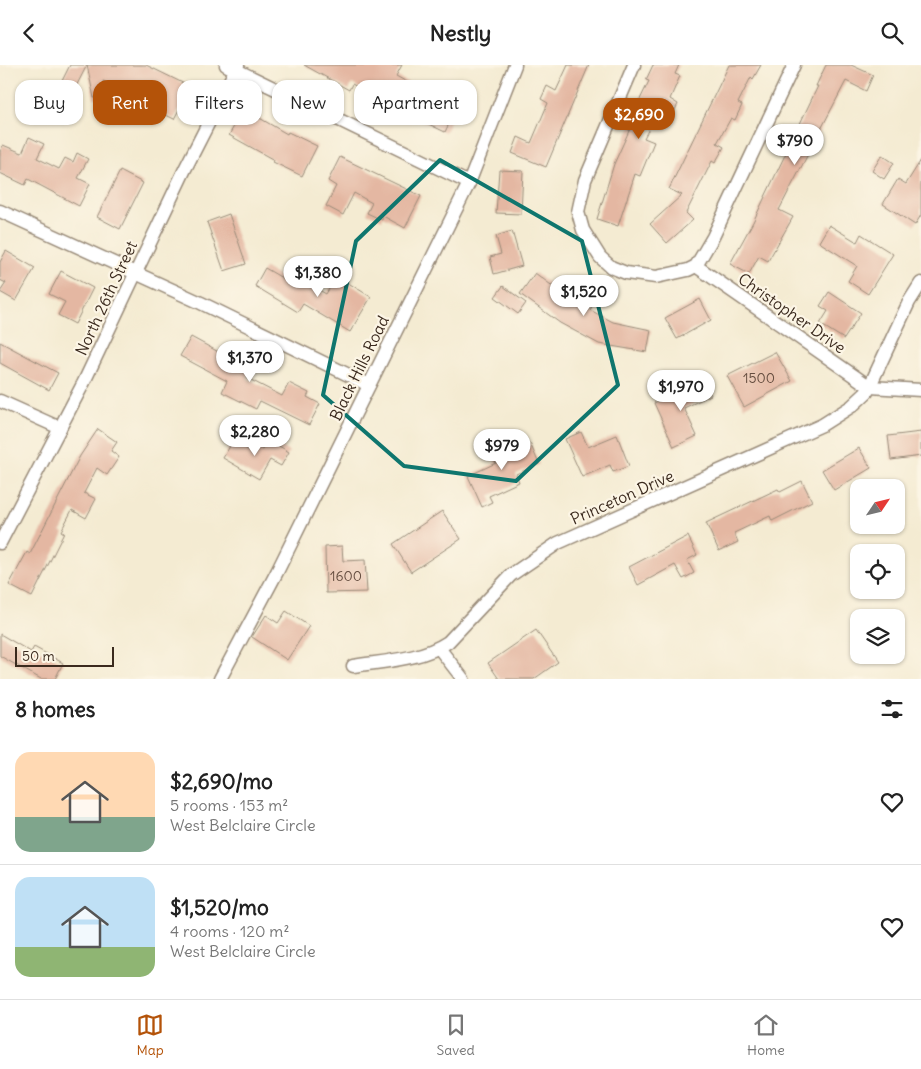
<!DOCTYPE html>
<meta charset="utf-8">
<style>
body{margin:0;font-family:Delius,sans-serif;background:#f6f6f6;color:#222;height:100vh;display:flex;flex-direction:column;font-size:19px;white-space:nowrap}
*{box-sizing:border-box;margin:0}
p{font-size:16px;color:#767676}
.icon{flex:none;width:28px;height:28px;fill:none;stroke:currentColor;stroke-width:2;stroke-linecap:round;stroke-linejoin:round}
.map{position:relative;height:614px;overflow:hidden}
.drawer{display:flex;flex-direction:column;background:#fff;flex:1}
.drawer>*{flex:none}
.guide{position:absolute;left:15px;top:15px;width:500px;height:45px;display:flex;gap:10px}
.needle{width:32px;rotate:55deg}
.buttons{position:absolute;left:850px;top:414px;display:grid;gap:10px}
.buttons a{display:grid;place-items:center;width:55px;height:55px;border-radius:10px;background:#fff;box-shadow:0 1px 4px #0004;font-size:25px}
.scale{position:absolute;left:15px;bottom:12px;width:99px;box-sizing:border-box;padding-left:5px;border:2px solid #3b2a1e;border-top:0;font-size:14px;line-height:18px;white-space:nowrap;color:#3b2a1e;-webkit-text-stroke:4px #fcf5e5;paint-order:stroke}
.price{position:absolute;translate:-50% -42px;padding:0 11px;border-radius:18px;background:#fff;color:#222;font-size:16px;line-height:32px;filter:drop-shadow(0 1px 2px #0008)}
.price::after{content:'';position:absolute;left:50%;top:30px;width:15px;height:11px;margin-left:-8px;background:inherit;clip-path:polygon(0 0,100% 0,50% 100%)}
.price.selected{background:#b45309;color:#fff}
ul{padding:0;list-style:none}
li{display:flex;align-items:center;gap:15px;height:125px;padding:0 15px}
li+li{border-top:1px solid #e0e0e0}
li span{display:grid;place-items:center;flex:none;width:140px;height:100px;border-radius:15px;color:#555}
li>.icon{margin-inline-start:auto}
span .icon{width:60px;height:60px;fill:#fffc;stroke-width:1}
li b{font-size:21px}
h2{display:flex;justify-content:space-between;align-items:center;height:60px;padding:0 15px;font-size:21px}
.pill{padding:0 18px;border-radius:15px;background:#fff;box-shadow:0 1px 4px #0004;font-size:18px;line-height:45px}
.pill.selected{background:#b45309;color:#fff}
header{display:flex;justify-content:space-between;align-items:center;height:65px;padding:0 15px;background:#fff;font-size:22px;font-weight:700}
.dock{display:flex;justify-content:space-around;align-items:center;height:70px;border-top:1px solid #e0e0e0;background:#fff;font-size:14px;color:#767676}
.dock a{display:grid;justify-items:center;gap:2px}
.dock .selected{color:#b45309}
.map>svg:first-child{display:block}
.building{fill:#e4b7a2}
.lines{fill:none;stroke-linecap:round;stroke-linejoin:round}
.street-casing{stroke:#988a78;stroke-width:15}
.street{stroke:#fff;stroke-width:12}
.marked{fill:none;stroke:#0f766e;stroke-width:4;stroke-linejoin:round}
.labels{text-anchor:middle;stroke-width:4.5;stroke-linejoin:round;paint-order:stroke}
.number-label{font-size:14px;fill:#654d3f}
.street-label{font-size:16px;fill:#3b2a1e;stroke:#fcf5e5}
</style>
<header><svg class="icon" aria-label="back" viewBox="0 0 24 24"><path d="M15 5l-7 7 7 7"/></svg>Nestly<svg class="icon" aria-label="search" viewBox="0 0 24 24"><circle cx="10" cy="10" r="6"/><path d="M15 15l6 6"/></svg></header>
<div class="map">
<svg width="921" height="614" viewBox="0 0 921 614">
<rect width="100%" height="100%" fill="#fcf5e5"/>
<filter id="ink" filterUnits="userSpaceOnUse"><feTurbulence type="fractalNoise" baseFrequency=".02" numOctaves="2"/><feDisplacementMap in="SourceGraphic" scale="10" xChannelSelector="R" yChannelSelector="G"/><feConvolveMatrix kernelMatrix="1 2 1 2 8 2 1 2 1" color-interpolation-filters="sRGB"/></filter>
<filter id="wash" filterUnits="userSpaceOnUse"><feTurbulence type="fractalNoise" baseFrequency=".0096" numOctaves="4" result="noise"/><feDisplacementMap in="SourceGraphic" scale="20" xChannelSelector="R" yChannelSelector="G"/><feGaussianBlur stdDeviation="1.12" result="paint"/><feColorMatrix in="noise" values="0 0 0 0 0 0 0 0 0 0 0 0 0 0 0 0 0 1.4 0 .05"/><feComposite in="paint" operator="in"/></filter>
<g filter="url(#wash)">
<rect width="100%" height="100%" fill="#f4ebd2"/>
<g id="blocks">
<g class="building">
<path d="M70,0H146L191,22L174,54L160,47L165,36L135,20L130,29L103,16L106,31L94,33L87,0L64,45L51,38Z"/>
<path d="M304,0H402L396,11L427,28L429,25L442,31L446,23L462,32L445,67L404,47L403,48L352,19L349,25Z"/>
<path d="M568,0H589L546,102L512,88L518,72L531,78L548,38L541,34L547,21L556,26Z"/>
<path d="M653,0H679L675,9L680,11L670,34L678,39L671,53L658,46L644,73L654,77L640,111L635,109L618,161L597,154L614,99L633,57L630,55L649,16L646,15Z"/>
<path d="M729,0H761L753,14L751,12L738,38L742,40L735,55L731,53L717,78L724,82L715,98L712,96L686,148L693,155L667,178L650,159L682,130L669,124Z"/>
<path d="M826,0H851L873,10L866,26L846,16L779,145L793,152L768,196L759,191L749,209L730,199L753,157L818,21H816Z"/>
<path d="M244,44L287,69L288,67L317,81L302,111L273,97L274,95L229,70Z"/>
<path d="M29,72L44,79L37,93L59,104L65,93L73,97L77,88L88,94L78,113L90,119L79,141L28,114L25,120L0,108V87L3,80L22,88Z"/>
<path d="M882,90L894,98L884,114L872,106Z"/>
<path d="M340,92L421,131L405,163L383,151L382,155L367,148L372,138L354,128L343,150L326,141L336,121L328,116Z"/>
<path d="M921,95V150L915,160L883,139L898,114L906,119Z"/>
<path d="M499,105L523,106L521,149L496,148Z"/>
<path d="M120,106L143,118L120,164L97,152Z"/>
<path d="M229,149L246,199L224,206L207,157Z"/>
<path d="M829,160L857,177L861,169L893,189L868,229L848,216L857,201L819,177Z"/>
<path d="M512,166L522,201L494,209L490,192L501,189L496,171Z"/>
<path d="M6,186L35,203L16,236L0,227L6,218L0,215V197Z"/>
<path d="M265,203L294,220L298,213L326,229L337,211L371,232L350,267L303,239L298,247L255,221Z"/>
<path d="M61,206L93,223L75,259L58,250L65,237L49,229Z"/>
<path d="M535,208L574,237L580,226L596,234L590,245L613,257L651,265L647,287L599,279L560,258L520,229Z"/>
<path d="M503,221L526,238L518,249L495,232Z"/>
<path d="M829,227L861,248L844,274L820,259L828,246L820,241Z"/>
<path d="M700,234L711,255L677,274L665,253Z"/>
<path d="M191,272L237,297L239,293L253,300L247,313L282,331L289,318L309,328L307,332L320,339L309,360L260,336L256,344L222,327L227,316L180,291Z"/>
<path d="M0,277L58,308L49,325L0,298Z"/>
<path d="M775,287L792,316L744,342L727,311Z"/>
<path d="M704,315L711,330L684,343L697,371L674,382L654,338Z"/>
<path d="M98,364L117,377L111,386L119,392L107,410L97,403L84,428L96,434L86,453L72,445L61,466L64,468L32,532L9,520L27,487L30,489L80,391Z"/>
<path d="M581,367L588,382L617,370L629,401L613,407L610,400L582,412L565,374Z"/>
<path d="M921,367V391L891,395L888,371Z"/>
<path d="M269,375L289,387L281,401L270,395L259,414L223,393L233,376L249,385L252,379L263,385Z"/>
<path d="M499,377L505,389L530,378L539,399L516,409L519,417L489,431L492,437L482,442L468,411L496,398L489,382Z"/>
<path d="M859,383L871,403L834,425L822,405Z"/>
<path d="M802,416L812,436L772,456L770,451L734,468L738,477L719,486L706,458L778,424L780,427Z"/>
<path d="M442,446L461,474L411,507L393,479Z"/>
<path d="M688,471L697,490L687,495L694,508L683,514L675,500L638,520L629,502Z"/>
<path d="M342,481L343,496L365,495L367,527L326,528L325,482Z"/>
<path d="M286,546L309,561L287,595L252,572L266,550L278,558Z"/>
<path d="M536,565L558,597L534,614H499L488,598Z"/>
<path d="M0,569L31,587L34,582L63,598L55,614H41L0,591Z"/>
</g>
</g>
</g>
<g filter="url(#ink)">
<use href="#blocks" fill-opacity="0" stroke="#988a78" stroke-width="1"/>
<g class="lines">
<defs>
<g id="street">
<path d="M226,0L469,118"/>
<path d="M634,0L585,115L578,147L583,165L600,192L611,202L626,208L656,212L688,205L696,201L713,172L794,0"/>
<path d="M0,146L201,238L369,320"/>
<path d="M696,201L870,322"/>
<path d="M870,322L921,325"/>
<path d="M0,336L60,363"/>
<path d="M0,478L84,317L185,104L238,0"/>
<path d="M439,583L463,614"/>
<path d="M353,601C384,596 421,595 448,577L511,510L558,478L822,360L852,341L867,327L909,237L921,218"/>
<path d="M220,614L277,507L469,118L515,0"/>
</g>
</defs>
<use href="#street" class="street-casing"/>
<use href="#street" class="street"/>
</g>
</g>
<path class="marked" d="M440,95L582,176L618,320L516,416L404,401L323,330L356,176Z"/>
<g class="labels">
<g class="number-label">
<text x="759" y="318">1500</text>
<text x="346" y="516">1600</text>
</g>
<g class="street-label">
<text transform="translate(106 233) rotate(-65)" y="6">North 26th Street</text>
<text transform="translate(792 248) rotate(35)" y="6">Christopher Drive</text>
<text transform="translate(359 303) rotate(-64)" y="6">Black Hills Road</text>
<text transform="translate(622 432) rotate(-24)" y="6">Princeton Drive</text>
</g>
</g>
</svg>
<div class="buttons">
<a><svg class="needle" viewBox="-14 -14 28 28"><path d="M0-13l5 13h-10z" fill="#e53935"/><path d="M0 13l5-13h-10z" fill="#767676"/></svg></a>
<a><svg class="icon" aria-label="locate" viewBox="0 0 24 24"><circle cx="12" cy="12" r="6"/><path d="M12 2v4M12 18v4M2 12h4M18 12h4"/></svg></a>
<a><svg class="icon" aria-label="layers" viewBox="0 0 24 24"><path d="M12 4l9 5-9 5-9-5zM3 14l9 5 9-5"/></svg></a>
</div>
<div class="scale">50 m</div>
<b class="price selected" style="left:639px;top:75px">$2,690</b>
<b class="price" style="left:795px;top:101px">$790</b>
<b class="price" style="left:318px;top:233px">$1,380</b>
<b class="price" style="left:584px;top:252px">$1,520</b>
<b class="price" style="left:250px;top:318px">$1,370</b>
<b class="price" style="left:681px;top:347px">$1,970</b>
<b class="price" style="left:255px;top:392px">$2,280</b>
<b class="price" style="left:502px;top:406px">$979</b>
<div class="guide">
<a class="pill">Buy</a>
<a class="pill selected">Rent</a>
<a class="pill">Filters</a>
<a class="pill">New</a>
<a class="pill">Apartment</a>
</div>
</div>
<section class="drawer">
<h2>8 homes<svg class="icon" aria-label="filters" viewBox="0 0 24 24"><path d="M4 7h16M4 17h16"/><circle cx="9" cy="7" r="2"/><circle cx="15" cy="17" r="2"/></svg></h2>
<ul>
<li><span style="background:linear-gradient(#ffd9b3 65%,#7fa58c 0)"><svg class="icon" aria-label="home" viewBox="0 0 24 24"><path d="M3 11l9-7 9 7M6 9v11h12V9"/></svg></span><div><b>$2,690/mo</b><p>5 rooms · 153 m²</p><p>West Belclaire Circle</p></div><svg class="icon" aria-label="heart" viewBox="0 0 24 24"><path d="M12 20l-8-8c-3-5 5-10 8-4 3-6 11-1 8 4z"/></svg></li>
<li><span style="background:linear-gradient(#bfe0f5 70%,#8fb573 0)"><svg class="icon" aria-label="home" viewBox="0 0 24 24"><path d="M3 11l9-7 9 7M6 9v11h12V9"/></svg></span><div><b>$1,520/mo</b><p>4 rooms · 120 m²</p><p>West Belclaire Circle</p></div><svg class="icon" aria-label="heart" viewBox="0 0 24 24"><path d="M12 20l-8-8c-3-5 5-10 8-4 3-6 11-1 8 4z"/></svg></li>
</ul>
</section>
<nav class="dock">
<a class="selected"><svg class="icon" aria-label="map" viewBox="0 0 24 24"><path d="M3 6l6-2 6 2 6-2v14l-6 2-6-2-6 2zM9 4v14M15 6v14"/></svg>Map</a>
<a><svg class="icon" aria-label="saved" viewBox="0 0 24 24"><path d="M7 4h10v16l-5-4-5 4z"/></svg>Saved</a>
<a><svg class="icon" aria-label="home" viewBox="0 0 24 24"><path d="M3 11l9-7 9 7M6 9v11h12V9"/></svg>Home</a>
</nav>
